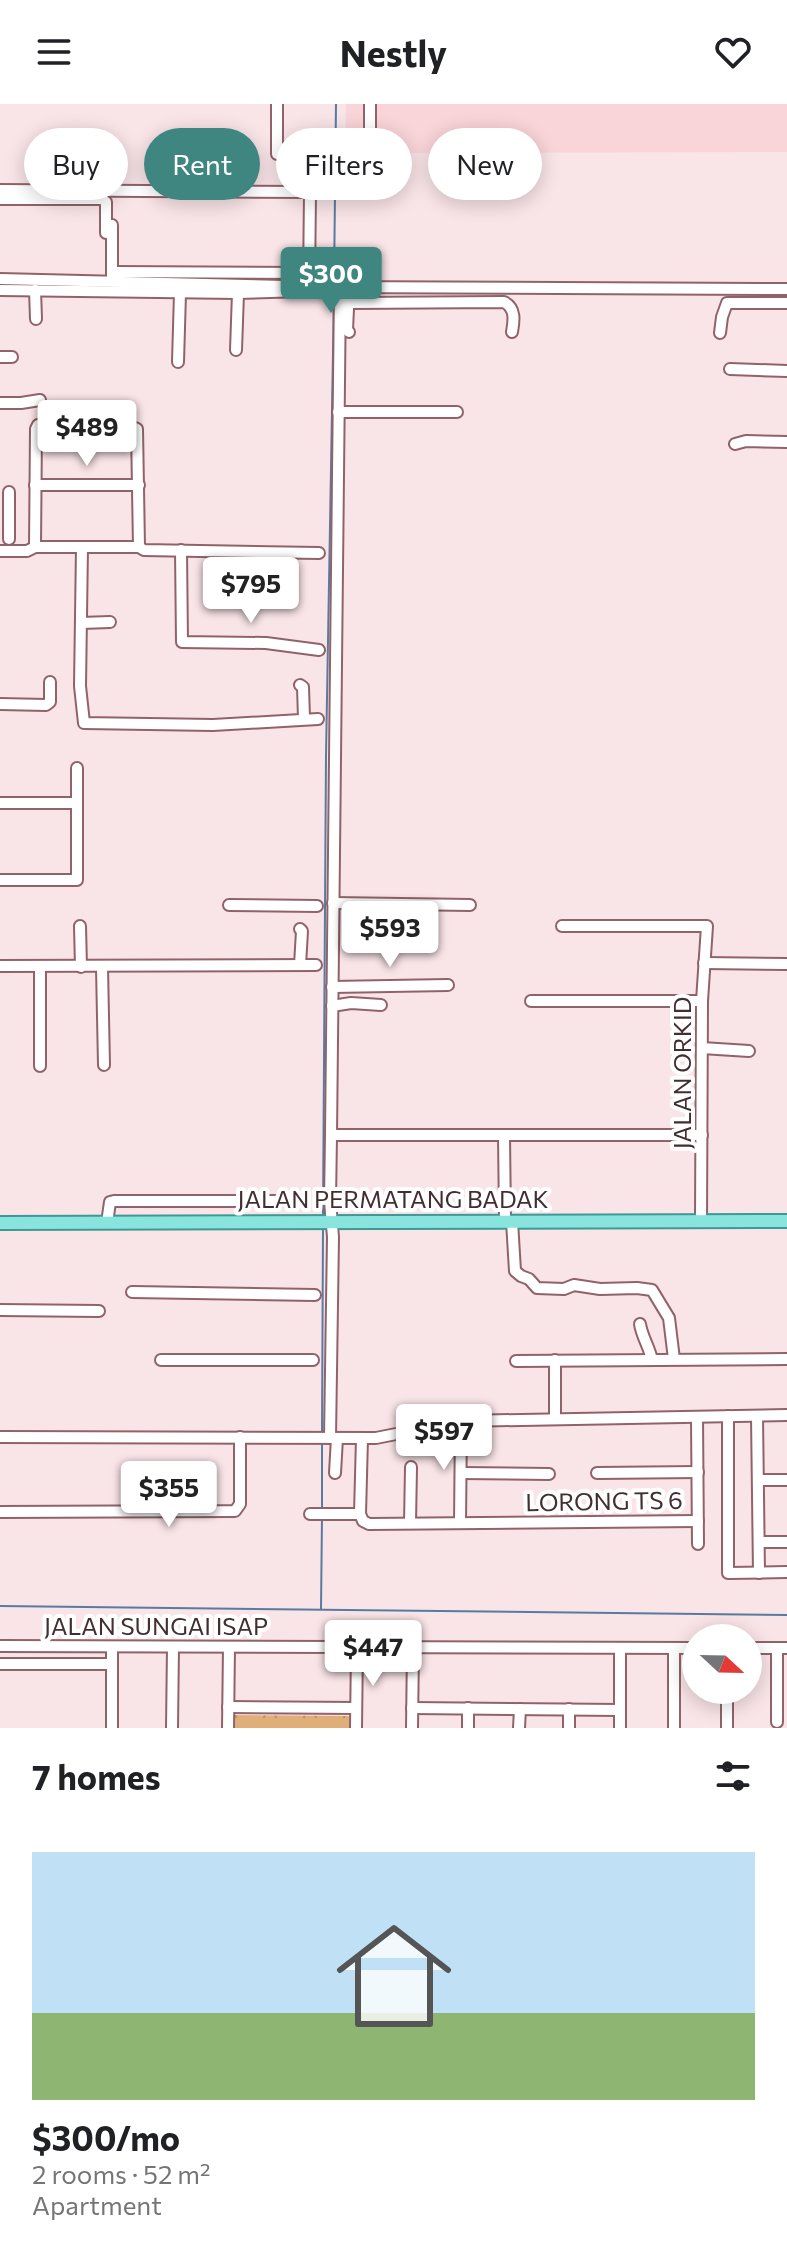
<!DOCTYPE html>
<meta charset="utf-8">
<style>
body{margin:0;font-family:Commissioner,sans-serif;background:#f6f6f6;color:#202124;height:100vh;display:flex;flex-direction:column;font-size:30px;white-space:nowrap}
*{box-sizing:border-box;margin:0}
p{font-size:26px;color:#757577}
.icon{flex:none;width:44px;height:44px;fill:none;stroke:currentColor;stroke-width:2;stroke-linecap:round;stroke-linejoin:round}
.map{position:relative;height:1624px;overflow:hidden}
.drawer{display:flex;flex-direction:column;background:#fff;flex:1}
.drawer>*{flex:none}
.top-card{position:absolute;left:24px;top:24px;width:740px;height:72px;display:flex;gap:16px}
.needle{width:52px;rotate:112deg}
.buttons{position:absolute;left:682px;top:1520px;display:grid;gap:16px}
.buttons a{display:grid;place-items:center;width:80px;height:80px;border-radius:50%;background:#fff;box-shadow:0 4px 20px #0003;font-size:40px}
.price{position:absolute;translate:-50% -68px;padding:0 18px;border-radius:8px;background:#fff;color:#222;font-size:26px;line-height:52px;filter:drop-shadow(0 2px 4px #0008)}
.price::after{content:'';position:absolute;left:50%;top:48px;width:24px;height:18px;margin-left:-12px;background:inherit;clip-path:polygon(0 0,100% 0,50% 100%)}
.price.current{background:#3f8681;color:#fff}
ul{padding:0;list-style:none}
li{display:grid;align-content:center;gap:16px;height:424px;padding:0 32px}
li+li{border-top:2px solid #e0e0e0}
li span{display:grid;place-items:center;height:248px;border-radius:0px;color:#555}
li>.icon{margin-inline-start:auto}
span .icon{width:144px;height:144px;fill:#fffc;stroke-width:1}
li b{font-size:34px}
h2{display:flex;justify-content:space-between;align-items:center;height:96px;padding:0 32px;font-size:34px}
.pill{padding:0 28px;border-radius:36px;background:#fff;box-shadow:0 4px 20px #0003;font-size:28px;line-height:72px}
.pill.current{background:#3f8681;color:#fff}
header{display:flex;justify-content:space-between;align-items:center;height:104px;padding:0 32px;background:#fff;font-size:36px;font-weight:700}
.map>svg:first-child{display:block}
.built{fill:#f9d4d9}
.park{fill:url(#park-crowns)}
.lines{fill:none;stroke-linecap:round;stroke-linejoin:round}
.stream{stroke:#587ba2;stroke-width:2}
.minor-casing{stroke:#90636a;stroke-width:14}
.major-casing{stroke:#3d9993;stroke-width:16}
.minor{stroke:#fff;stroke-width:10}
.major{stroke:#89e4de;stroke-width:12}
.labels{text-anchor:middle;stroke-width:8;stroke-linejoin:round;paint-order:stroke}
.street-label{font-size:24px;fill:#422e31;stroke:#fff}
</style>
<header><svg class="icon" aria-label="menu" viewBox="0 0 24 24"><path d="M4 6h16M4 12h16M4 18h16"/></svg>Nestly<svg class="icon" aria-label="heart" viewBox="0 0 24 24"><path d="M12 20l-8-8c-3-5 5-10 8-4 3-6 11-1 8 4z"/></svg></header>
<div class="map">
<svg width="787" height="1624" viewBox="0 0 787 1624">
<defs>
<pattern id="park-crowns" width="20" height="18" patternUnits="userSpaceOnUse" patternTransform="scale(2)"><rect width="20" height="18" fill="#e0af79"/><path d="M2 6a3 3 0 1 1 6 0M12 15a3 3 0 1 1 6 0" fill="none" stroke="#b78f64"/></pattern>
</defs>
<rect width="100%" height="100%" fill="#f9e4e7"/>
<path class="built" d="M346,0H787V48L345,49Z"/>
<path class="park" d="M235,1611L353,1612V1624H235Z"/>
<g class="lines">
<g class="stream">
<path d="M334,179L336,0"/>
<path d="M323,1111L326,652L334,192"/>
<path d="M322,1330L323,1125"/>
<path d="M322,1406V1337"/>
<path d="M0,1502L787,1511"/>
<path d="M321,1505L322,1413"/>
</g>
<defs>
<g id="minor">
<path d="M277,0V50"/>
<path d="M370,0V35"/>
<path d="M0,86L310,88L309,181"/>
<path d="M108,87V50"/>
<path d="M0,95H102L106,98V129"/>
<path d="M112,121V173"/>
<path d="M112,168L309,169"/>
<path d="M0,175L324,183L787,185"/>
<path d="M349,183L347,226L349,228"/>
<path d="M0,186L238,189L303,187"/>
<path d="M35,186L36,215"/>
<path d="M348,199L504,198C516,204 514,217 512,228"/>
<path d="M720,229L722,213L727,199H787"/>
<path d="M236,246L238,189"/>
<path d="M0,253H12"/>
<path d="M178,258L180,189"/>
<path d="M730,265L787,267"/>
<path d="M0,299H21L40,296"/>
<path d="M338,308H457"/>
<path d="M735,340L746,337L787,338"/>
<path d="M35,381H139"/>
<path d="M9,388V435"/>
<path d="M35,443L36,325L38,321L135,324L137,325L139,443"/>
<path d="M82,443L80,582L84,619L213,621L318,615"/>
<path d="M181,446L182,538L266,539L319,546"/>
<path d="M0,447H27L35,443H139L144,446L319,449"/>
<path d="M81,519L110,518"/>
<path d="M300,581L303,583L304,614"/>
<path d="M0,600L46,601L50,598V578"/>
<path d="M0,699H77"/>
<path d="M0,776H77V664"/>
<path d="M333,799L470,801"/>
<path d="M229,801L317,802"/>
<path d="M80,822L81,863"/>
<path d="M562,822H707L702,897L701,1117"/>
<path d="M704,859L787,860"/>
<path d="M300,861L302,827L300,825"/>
<path d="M0,862L316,861"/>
<path d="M40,862V962"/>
<path d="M102,863L104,961"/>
<path d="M332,883L448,881"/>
<path d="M531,897H702"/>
<path d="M332,902L351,899L381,901"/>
<path d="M702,944L749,947"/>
<path d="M331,1031H702"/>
<path d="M504,1031L505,1117"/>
<path d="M512,1117L515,1167L521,1172L529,1175L537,1184L564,1185L574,1181L600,1185L637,1184L652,1186L669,1214L674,1255"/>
<path d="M107,1119L110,1098L114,1097H291"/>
<path d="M132,1188L315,1191"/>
<path d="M0,1206L99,1207"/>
<path d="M640,1220C642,1233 649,1242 652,1256"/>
<path d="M161,1256H313"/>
<path d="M516,1257L787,1255"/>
<path d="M728,1312V1469L787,1468"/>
<path d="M757,1312L759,1469"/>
<path d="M697,1313L698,1440"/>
<path d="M555,1315V1256"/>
<path d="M0,1333L376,1334L461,1317L787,1311"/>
<path d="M330,1334L333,1133L330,1097L331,1031L340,183"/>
<path d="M362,1334L360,1410L363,1417L369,1420L698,1417"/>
<path d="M335,1369L337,1334"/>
<path d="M461,1369L549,1370"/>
<path d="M597,1369L698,1368"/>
<path d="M758,1376H787"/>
<path d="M0,1408L235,1407L240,1400V1333"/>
<path d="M310,1410H360"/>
<path d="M410,1419L411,1363"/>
<path d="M460,1419L461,1317"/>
<path d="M759,1438H787"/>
<path d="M0,1542L696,1544"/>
<path d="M748,1544H787"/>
<path d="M0,1560H112"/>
<path d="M727,1586V1624"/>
<path d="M228,1603L356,1604"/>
<path d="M412,1604L620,1606"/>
<path d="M777,1618V1544"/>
<path d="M112,1624V1543"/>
<path d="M172,1624L173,1543"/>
<path d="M228,1624L229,1543"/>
<path d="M356,1624L357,1543"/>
<path d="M412,1624L413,1544"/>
<path d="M468,1624V1604"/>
<path d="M519,1624L520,1605"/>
<path d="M569,1624V1605"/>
<path d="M620,1624V1544"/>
<path d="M674,1624V1544"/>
</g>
<path id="major" d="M0,1119L787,1117"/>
</defs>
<use href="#minor" class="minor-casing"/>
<use href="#major" class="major-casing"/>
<use href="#minor" class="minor"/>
<use href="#major" class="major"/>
</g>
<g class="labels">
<g class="street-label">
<text transform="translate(683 969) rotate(-90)" y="8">JALAN ORKID</text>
<text x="393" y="1104">JALAN PERMATANG BADAK</text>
<text transform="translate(604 1398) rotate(-1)" y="8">LORONG TS 6</text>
<text x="156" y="1531">JALAN SUNGAI ISAP</text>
</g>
</g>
</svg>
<div class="buttons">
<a><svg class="needle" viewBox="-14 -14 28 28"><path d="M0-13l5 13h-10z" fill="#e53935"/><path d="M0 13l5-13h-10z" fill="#757577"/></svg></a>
</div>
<b class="price current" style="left:331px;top:211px">$300</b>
<b class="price" style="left:87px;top:364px">$489</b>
<b class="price" style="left:251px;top:521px">$795</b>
<b class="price" style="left:390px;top:865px">$593</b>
<b class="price" style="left:444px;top:1368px">$597</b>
<b class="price" style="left:169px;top:1425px">$355</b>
<b class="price" style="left:373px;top:1584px">$447</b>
<div class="top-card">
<a class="pill">Buy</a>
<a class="pill current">Rent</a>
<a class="pill">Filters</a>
<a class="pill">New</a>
</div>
</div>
<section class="drawer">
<h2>7 homes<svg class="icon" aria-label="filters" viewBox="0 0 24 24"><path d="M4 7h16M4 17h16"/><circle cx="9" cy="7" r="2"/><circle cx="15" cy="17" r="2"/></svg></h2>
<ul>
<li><span style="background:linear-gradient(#bfe0f5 65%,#8fb573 0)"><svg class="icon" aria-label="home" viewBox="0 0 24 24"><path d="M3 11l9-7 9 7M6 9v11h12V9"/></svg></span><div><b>$300/mo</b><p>2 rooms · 52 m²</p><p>Apartment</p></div></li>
</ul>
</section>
